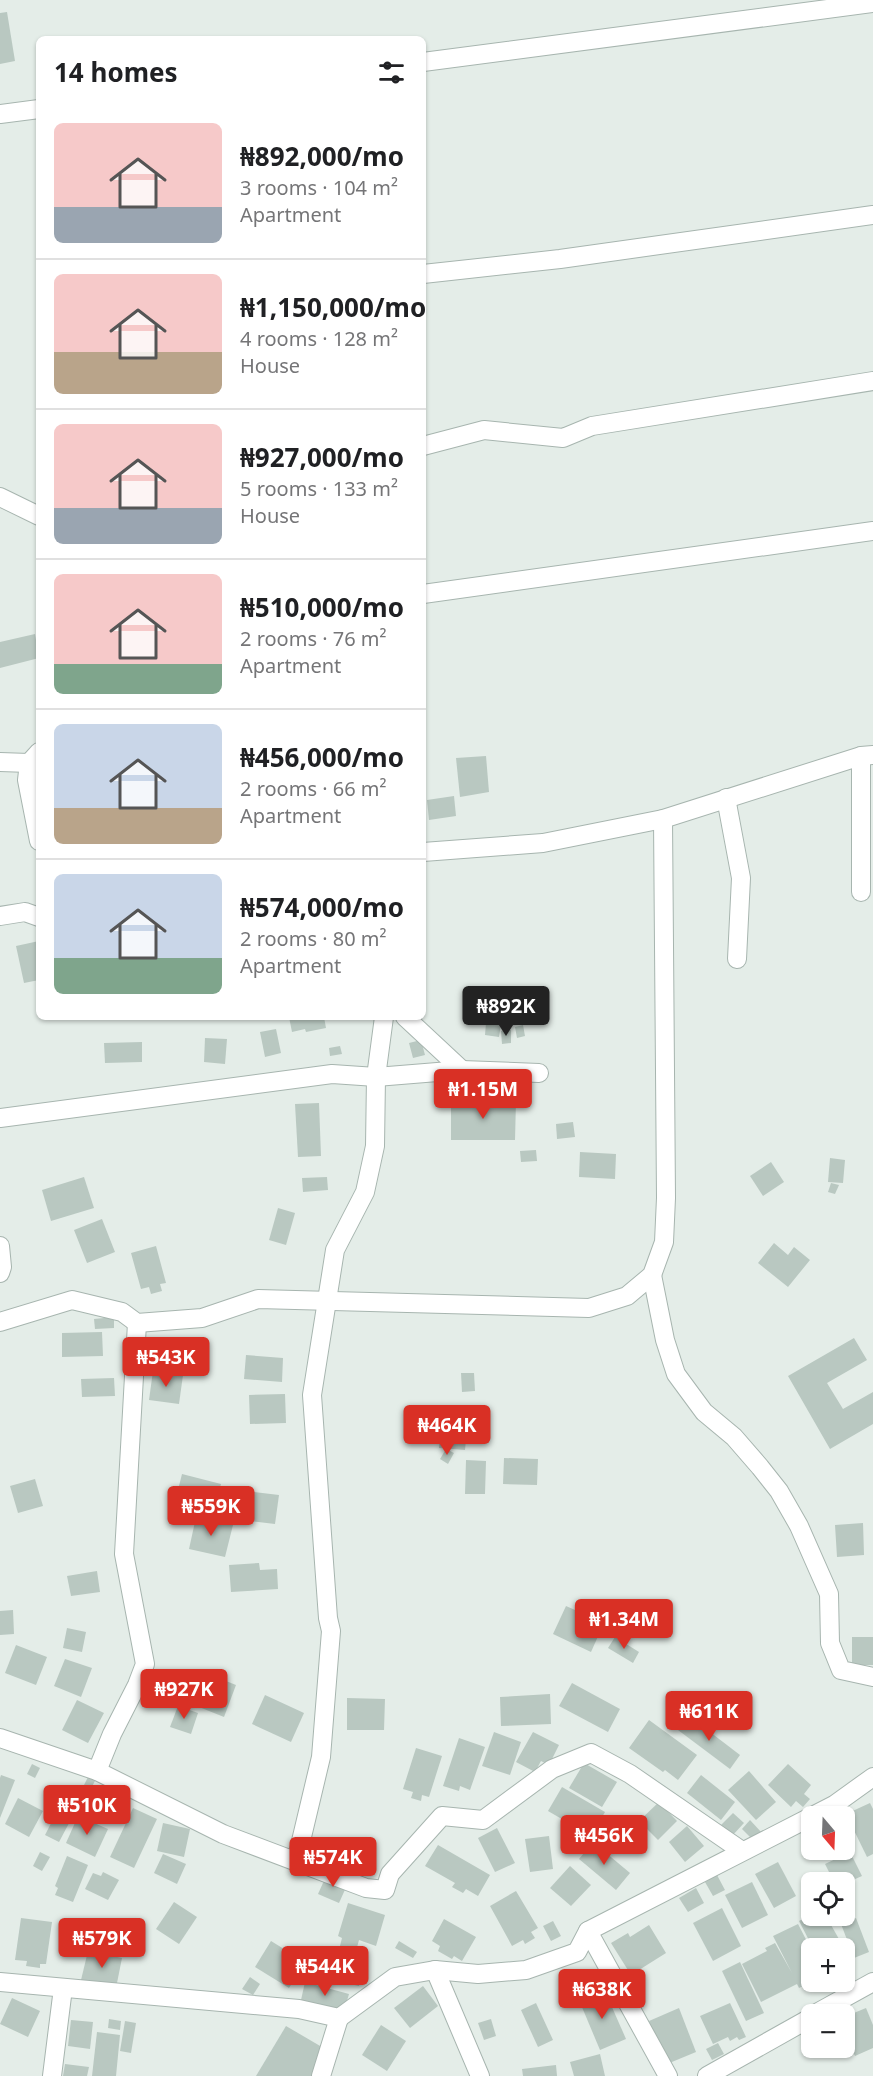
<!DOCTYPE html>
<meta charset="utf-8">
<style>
body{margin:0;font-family:"Noto Sans",sans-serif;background:#f6f6f6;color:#202124;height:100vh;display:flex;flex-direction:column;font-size:22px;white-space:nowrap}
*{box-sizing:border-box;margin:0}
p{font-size:20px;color:#757577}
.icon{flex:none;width:33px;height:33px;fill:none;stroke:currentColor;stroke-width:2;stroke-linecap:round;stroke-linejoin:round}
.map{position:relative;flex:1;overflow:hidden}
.panel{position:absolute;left:36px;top:36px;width:390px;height:984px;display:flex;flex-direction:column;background:#fff;border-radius:9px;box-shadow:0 2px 4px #0004}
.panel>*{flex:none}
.needle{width:39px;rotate:161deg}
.controls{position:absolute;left:801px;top:1806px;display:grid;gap:12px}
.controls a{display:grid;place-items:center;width:54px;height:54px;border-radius:9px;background:#fff;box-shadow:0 2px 4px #0004;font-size:30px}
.price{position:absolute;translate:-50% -51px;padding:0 14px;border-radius:6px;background:#d93025;color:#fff;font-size:20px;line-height:39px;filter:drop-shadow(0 2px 3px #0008)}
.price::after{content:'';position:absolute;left:50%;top:36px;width:18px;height:14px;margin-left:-9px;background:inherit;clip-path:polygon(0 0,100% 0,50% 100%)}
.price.selected{background:#222;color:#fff}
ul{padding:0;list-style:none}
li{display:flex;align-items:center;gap:18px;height:150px;padding:0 18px}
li+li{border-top:2px solid #e0e0e0}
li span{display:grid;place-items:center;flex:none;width:168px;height:120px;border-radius:9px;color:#555}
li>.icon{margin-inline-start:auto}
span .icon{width:72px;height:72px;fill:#fffc;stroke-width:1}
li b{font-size:26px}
h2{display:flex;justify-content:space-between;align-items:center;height:72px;padding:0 18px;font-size:26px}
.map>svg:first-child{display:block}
.building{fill:#b9c8c1}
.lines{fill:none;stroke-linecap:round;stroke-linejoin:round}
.minor-casing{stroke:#a7b5af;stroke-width:20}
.minor{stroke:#fff;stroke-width:18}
</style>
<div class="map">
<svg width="873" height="2076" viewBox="0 0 873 2076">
<rect width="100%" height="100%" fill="#e4ede8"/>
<g class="building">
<path d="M7,12L15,61L0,64V13Z"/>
<path d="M35,634L39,658L0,668V642Z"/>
<path d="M486,756L489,792L460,797L456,758Z"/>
<path d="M454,796L456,816L429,820L427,800Z"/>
<path d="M39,941V980L24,983L16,946Z"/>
<path d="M289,1017H324L326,1028L306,1032L305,1029L292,1032Z"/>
<path d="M486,1023L501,1024L499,1037L485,1035Z"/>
<path d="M523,1025L525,1036L517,1038L515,1027Z"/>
<path d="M276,1029L281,1053L265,1057L260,1032Z"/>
<path d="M511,1030V1043L502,1044L501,1031Z"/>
<path d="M205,1038L227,1039L225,1064L204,1062Z"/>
<path d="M421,1040L425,1055L413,1058L409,1043Z"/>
<path d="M142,1042V1062L105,1063L104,1043Z"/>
<path d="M340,1046L342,1054L330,1056L329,1048Z"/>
<path d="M451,1101H516L515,1140H451Z"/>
<path d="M319,1103L321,1156L298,1157L295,1104Z"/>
<path d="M573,1122L575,1137L557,1139L556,1124Z"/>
<path d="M536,1150L537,1161L521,1162L520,1151Z"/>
<path d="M580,1152L616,1154L615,1179L579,1177Z"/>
<path d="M830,1158L845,1160L843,1183L828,1182Z"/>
<path d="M771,1162L784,1182L763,1196L750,1176Z"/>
<path d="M84,1177L94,1208L51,1221L42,1190Z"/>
<path d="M327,1177L328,1190L303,1192L302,1178Z"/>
<path d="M831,1183L839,1185L835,1194L828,1192Z"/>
<path d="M278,1208L295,1213L286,1245L269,1240Z"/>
<path d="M102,1219L115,1252L87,1263L74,1230Z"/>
<path d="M774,1243L788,1255L794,1247L810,1260L788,1287L758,1263Z"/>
<path d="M156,1246L166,1283L160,1284L162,1291L151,1294L149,1287L141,1289L131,1253Z"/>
<path d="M114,1317V1328L95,1329L94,1319Z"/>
<path d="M102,1332L103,1356L62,1357V1333Z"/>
<path d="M854,1338L867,1360L827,1383L843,1409L873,1392V1424L830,1449L788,1376Z"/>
<path d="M177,1351L189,1353L186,1369L174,1367Z"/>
<path d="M246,1355L283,1358L282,1382L244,1379Z"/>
<path d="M153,1371L183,1375L179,1404L149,1400Z"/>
<path d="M461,1373H474L475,1391L462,1392Z"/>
<path d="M114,1378L115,1396L82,1397L81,1379Z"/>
<path d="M285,1394L286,1423L250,1424L249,1395Z"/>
<path d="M443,1410L463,1411L462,1429H467L465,1450L439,1448Z"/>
<path d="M446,1449L454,1453L448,1464L440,1459Z"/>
<path d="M504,1458L538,1459L537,1485L503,1484Z"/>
<path d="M466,1460L486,1461L485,1494H465Z"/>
<path d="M182,1474L221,1484L213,1512L175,1502Z"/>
<path d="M35,1479L43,1506L18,1513L10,1486Z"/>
<path d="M239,1490L279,1495L275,1524L235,1519Z"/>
<path d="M196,1517L233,1525L225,1557L189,1549Z"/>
<path d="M863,1523L864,1555L837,1557L835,1525Z"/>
<path d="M259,1563L260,1570L277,1569L278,1589L231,1592L229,1565Z"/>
<path d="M97,1571L100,1592L71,1596L67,1576Z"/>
<path d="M566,1606L604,1623L591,1652L553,1634Z"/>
<path d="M13,1610L14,1634L0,1635V1611Z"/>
<path d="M67,1628L86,1632L82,1652L63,1648Z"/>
<path d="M615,1637L639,1652L633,1663L608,1648Z"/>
<rect x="852" y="1637" width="21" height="28"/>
<path d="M16,1645L47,1657L36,1685L5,1673Z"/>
<path d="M65,1659L92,1668L81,1697L54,1686Z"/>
<path d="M206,1673L236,1685L224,1717L194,1705Z"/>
<path d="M572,1683L620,1709L608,1732L559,1706Z"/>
<path d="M550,1694L551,1724L501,1726L500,1697Z"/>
<path d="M265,1695L304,1713L291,1742L252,1724Z"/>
<path d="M347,1698L385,1699L384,1730H347Z"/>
<path d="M77,1700L104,1713L88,1743L62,1730Z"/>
<path d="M178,1706L198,1713L191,1734L170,1727Z"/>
<path d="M689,1716L740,1755L730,1769L678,1730Z"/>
<path d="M649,1720L697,1755L678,1780L665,1770L663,1772L629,1748Z"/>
<path d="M494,1732L521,1742L510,1775L482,1766Z"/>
<path d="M533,1732L559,1745L549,1765L541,1761L535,1772L516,1762Z"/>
<path d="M459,1738L485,1747L470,1790L460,1786L459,1791L443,1786Z"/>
<path d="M416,1748L442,1756L429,1797L422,1795L421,1801L411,1798L413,1792L403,1789Z"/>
<path d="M584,1763L617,1782L602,1807L569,1788Z"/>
<path d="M32,1764L40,1768L35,1778L27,1774Z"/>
<path d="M788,1764L811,1785L804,1794L810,1799L803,1807L796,1801L791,1807L768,1785Z"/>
<path d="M749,1771L776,1802L756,1820L728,1790Z"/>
<path d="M1,1775L15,1780L0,1818V1778Z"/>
<path d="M701,1775L735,1802L721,1820L687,1793Z"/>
<path d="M88,1777L95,1781L89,1792L82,1789Z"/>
<path d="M562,1787L605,1812L591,1836L548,1811Z"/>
<path d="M69,1788L84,1795L59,1842L45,1835Z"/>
<path d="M18,1798L43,1811L29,1837L5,1824Z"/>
<path d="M659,1802L677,1821L658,1840L639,1821Z"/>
<path d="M870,1803L873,1809V1854L867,1857L846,1814Z"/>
<path d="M133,1808L157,1819L134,1868L110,1857Z"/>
<path d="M733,1813L744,1823L732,1836L721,1825Z"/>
<path d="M78,1816L108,1829L95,1857L66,1843Z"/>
<path d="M750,1820L762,1833L754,1841L742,1829Z"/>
<path d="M163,1823L190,1829L184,1857L157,1851Z"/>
<path d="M687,1826L704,1846L685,1862L669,1842Z"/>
<path d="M497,1828L515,1863L495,1872L478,1838Z"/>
<path d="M549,1836L553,1869L530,1872L525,1839Z"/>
<path d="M593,1842L630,1873L616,1890L579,1859Z"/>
<path d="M438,1845L490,1875L478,1896L466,1889L463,1893L452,1887L455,1883L425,1866Z"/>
<path d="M40,1852L50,1857L42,1871L33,1866Z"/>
<path d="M850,1852L862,1876L844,1884V1882H834L825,1864Z"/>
<path d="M163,1854L186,1864L177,1884L154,1873Z"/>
<path d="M67,1856L88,1865L73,1902L55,1895L58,1888L55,1886Z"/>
<path d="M778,1862L796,1896L774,1908L755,1874Z"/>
<path d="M570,1866L591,1885L571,1906L550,1888Z"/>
<path d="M103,1872L119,1880L108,1900L85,1889L93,1873L101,1876Z"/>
<path d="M327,1874L348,1883L339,1903L318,1894Z"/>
<path d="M717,1875L725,1890L713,1896L705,1882Z"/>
<path d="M752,1882L768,1915L742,1928L725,1895Z"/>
<path d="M696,1888L704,1903L688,1912L679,1898Z"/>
<path d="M516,1891L538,1928L531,1932L535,1938L525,1944L523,1940L512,1946L490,1906Z"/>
<path d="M174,1902L197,1917L179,1944L156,1929Z"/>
<path d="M348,1903L385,1915L376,1946L359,1940L356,1951L340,1946L342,1938L338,1936Z"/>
<path d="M722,1908L741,1946L713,1961L693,1923Z"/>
<path d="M812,1914L826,1916L844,1948H813L799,1921Z"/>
<path d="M21,1918L52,1922L46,1964H40V1968L26,1966L27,1961L15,1960Z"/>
<path d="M856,1918L869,1952L854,1958L841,1924Z"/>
<path d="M444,1919L476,1937L462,1961L454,1956L452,1959L438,1951L440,1946L432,1941Z"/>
<path d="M553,1921L561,1936L551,1941L543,1926Z"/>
<path d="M798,1924L812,1951V1982L799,1988L797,1984L761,2002L742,1964L767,1951L765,1948L775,1943L792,1973L773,1936Z"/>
<path d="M649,1925L666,1953L631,1975L611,1943L628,1933L630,1937Z"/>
<path d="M271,1941L305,1962L289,1988L255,1967Z"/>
<path d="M399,1941L417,1952L413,1958L395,1948Z"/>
<path d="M330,1947L366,1955L359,1986L323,1978Z"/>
<path d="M88,1951L122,1958L116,1988L81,1980Z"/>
<path d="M740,1962L764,2013L746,2021L722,1971Z"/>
<path d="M250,1977L260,1984L253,1995L242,1989Z"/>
<path d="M305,1982L349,1994L344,2011L301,2000Z"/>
<path d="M423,1986L438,2006L410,2028L394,2008Z"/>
<path d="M604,1989L626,2039L600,2050L579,2000Z"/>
<path d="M12,1998L40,2011L28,2037L0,2024Z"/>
<path d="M536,2003L553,2040L538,2047L521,2010Z"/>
<path d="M730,2003L746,2037L739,2040L737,2037L730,2041L728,2037L713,2044L700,2016Z"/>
<path d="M679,2008L696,2052L667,2064L649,2021Z"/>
<path d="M866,2008L873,2025V2048L855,2056L844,2033V2017Z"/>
<path d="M109,2019L121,2021L120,2030L108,2028Z"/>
<path d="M491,2019L496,2036L484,2040L478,2023Z"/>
<path d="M71,2020L93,2022L90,2049L68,2046Z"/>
<path d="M125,2021L136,2023L131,2053L120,2051Z"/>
<path d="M381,2025L406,2041L387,2071L362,2055Z"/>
<path d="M286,2026L327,2050L311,2076H256Z"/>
<path d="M97,2032L120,2035L116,2076H92Z"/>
<path d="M718,2043L724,2054L712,2060L706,2049Z"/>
<path d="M600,2054L605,2076H574L570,2062Z"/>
<path d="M65,2064L89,2067L87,2076H63Z"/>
<path d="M556,2065L557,2076H523L522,2069Z"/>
</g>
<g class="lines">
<defs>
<g id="minor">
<path d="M423,62L873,3"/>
<path d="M0,114L39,109"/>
<path d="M423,274L560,259L873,215"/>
<path d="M423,446L484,430L563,438L592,426L873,381"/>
<path d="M0,497L39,516"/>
<path d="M423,594L873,531"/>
<path d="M39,752L29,763L27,780L39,841"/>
<path d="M0,762L29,763"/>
<path d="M726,798L741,878L737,959"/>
<path d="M423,852L543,843L663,819L861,756L873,755"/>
<path d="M861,892V756"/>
<path d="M0,916L25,912L39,917"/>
<path d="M405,1017L462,1070"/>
<path d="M0,1118L332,1074L376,1077L462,1070L539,1073"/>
<path d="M0,1246L2,1267L0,1273"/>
<path d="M652,1275L665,1340L676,1374L704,1412L734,1437L760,1467L779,1491L799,1526L829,1594L830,1643L841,1670L873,1677"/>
<path d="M0,1322L72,1300L122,1312L137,1323L202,1318L258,1299L589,1308L627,1296L652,1275L664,1242L666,1198L663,819"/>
<path d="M0,1738L97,1771L223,1834L366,1888L385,1890L390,1874L442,1816L483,1820L552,1769L591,1753L630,1774L742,1851"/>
<path d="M97,1771L112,1734L137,1685L145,1664L124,1554L137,1323"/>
<path d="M296,1862L321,1757L331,1631L328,1618L312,1395L335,1250L365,1192L375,1146L376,1077L384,1017"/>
<path d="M588,1931L668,2076"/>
<path d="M435,1970L480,2076"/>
<path d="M0,1982L299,2009L339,2018L395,1977L435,1970L478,1974L526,1970L577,1952L588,1931L834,1805L873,1777"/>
<path d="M815,2014L873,1982"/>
<path d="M52,2076L63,1988"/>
<path d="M321,2076L339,2018"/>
<path d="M707,2076L812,2017"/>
</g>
</defs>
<use href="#minor" class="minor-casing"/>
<use href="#minor" class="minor"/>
</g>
</svg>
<div class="controls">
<a><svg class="needle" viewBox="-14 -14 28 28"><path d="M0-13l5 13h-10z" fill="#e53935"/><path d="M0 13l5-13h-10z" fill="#757577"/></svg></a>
<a><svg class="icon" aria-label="locate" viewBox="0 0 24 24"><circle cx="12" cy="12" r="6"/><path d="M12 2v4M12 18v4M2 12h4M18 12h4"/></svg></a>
<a>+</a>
<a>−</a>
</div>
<b class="price selected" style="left:506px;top:1037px">₦892K</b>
<b class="price" style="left:483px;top:1120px">₦1.15M</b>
<b class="price" style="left:166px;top:1388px">₦543K</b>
<b class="price" style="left:447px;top:1456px">₦464K</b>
<b class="price" style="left:211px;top:1537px">₦559K</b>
<b class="price" style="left:624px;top:1650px">₦1.34M</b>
<b class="price" style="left:184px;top:1720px">₦927K</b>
<b class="price" style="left:709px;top:1742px">₦611K</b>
<b class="price" style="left:87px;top:1836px">₦510K</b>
<b class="price" style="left:604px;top:1866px">₦456K</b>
<b class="price" style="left:333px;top:1888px">₦574K</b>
<b class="price" style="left:102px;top:1969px">₦579K</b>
<b class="price" style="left:325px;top:1997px">₦544K</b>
<b class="price" style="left:602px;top:2020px">₦638K</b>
<section class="panel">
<h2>14 homes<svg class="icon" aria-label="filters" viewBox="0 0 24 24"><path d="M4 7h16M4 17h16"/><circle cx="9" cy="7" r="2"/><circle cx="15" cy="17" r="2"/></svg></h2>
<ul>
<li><span style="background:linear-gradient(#f6c9c9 70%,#9aa5b1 0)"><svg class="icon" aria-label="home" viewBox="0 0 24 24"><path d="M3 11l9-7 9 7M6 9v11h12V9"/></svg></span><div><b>₦892,000/mo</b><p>3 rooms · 104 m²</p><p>Apartment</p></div></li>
<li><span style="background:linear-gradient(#f6c9c9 65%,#b9a48a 0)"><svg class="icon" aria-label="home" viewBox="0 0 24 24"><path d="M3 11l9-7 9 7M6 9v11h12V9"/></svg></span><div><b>₦1,150,000/mo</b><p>4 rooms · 128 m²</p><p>House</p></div></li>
<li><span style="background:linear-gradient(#f6c9c9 70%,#9aa5b1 0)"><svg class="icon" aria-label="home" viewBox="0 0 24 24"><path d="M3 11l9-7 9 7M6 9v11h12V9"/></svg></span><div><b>₦927,000/mo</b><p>5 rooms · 133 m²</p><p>House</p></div></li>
<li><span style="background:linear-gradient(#f6c9c9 75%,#7fa58c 0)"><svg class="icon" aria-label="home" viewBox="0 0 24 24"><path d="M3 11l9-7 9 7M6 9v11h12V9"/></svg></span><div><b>₦510,000/mo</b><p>2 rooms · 76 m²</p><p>Apartment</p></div></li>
<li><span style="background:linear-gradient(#c9d6e8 70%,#b9a48a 0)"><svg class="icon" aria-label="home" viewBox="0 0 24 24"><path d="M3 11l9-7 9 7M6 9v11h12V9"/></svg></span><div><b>₦456,000/mo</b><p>2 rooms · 66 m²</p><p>Apartment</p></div></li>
<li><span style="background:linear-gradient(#c9d6e8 70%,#7fa58c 0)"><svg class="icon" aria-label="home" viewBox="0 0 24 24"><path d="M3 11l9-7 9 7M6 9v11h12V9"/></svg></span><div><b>₦574,000/mo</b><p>2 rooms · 80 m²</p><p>Apartment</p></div></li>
</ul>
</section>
</div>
